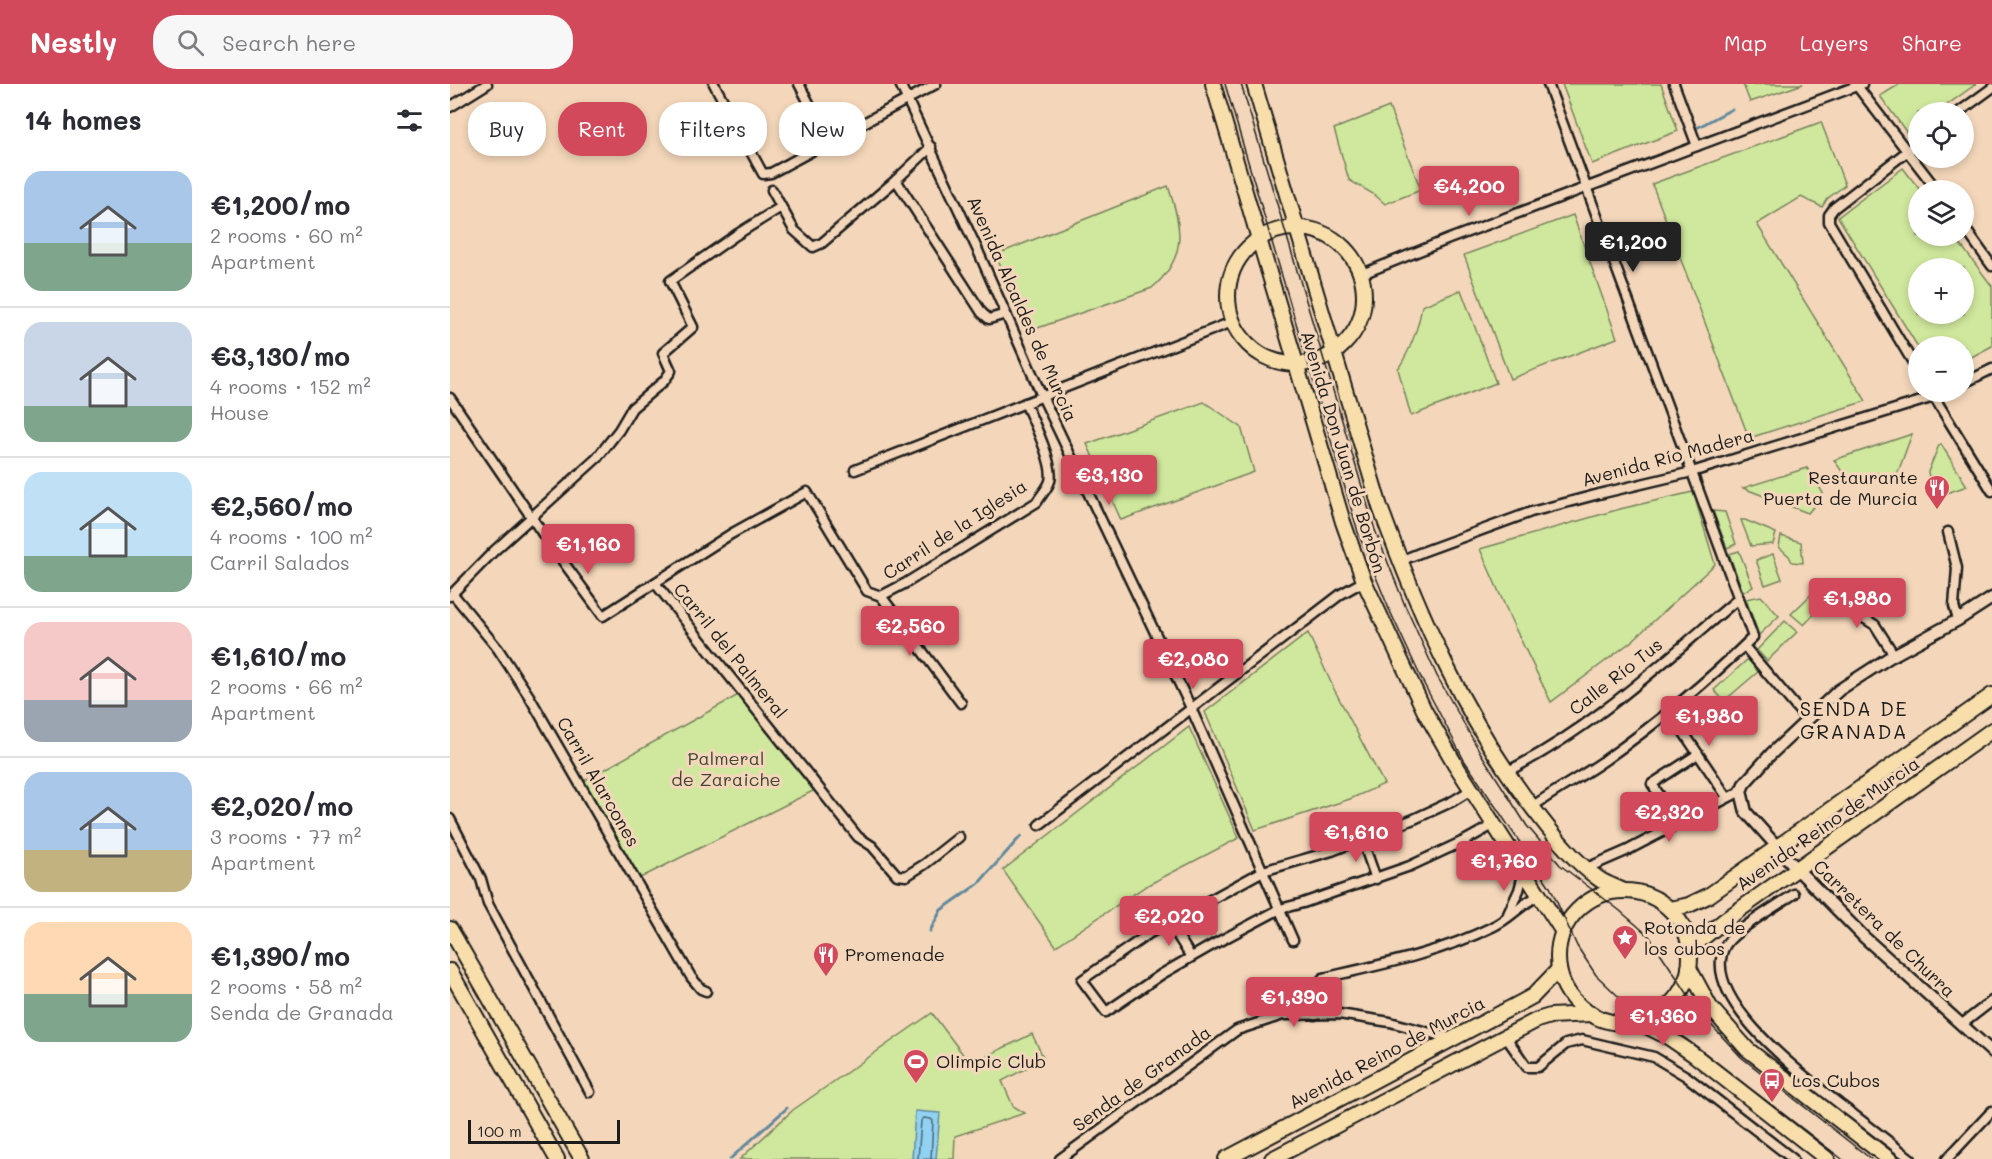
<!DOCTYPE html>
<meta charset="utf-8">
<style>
body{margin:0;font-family:Mali,sans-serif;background:#f7f7f7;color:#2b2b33;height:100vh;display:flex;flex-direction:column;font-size:22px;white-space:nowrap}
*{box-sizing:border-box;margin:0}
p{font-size:20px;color:#7c7c81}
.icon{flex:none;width:33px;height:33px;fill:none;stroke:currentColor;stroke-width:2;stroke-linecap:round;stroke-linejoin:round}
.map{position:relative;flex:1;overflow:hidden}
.drawer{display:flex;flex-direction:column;background:#fff;width:450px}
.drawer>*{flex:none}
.top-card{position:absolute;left:18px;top:18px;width:570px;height:54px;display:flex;gap:12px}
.fabs{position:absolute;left:1458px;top:18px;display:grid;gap:12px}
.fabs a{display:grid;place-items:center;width:66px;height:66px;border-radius:50%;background:#fff;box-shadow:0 3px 9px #0003;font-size:30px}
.scale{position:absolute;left:18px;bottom:15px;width:152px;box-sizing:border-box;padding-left:6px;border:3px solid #1c1c1c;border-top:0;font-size:16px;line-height:21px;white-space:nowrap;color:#1c1c1c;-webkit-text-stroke:4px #f4d7ba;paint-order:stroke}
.price{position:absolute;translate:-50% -51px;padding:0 14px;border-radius:6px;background:#d1495b;color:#fff;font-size:20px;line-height:39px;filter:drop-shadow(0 2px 3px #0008)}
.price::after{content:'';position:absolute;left:50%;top:36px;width:18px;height:14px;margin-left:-9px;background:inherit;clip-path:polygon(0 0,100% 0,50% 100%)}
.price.on{background:#222;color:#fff}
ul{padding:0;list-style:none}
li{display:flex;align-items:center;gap:18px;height:150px;padding:0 24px}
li+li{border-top:2px solid #e1e1e2}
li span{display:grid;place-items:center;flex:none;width:168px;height:120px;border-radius:18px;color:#555}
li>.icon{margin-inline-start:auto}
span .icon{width:72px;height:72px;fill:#fffc;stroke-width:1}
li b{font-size:26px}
h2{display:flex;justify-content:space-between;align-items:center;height:72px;padding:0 24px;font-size:26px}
.chip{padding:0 21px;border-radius:24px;background:#fff;box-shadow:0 3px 9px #0003;font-size:21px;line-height:54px}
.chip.on{background:#d1495b;color:#fff}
header{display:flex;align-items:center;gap:36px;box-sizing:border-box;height:84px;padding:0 30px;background:#d1495b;color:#fff}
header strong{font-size:28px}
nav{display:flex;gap:33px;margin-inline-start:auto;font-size:21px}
.search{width:420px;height:54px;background:#f7f7f7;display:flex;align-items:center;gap:15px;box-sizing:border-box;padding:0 21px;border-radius:24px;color:#7c7c81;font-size:22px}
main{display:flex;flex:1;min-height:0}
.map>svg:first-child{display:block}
.green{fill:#d0e89d;stroke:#76825c;stroke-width:1.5;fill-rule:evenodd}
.water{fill:#91d2f3;stroke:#62899d;stroke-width:1.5}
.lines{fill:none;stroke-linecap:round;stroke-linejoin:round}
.shore{stroke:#4b6572;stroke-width:1.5}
.stream{stroke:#62899d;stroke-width:3}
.minor-casing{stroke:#1c1c1c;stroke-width:13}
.tertiary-casing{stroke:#1c1c1c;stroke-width:15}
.primary-casing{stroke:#1c1c1c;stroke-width:18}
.minor{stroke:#f4d7ba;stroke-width:8}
.tertiary{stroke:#f4d7ba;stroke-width:10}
.primary{stroke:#f8deab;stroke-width:14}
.tram{stroke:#1c1c1c;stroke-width:1.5}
.labels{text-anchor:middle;stroke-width:6;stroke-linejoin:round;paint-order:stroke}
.street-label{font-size:18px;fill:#1c1c1c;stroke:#f4d7ba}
.poi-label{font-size:18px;fill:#1c1c1c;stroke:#f4d7ba;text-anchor:start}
.park-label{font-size:18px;fill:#404536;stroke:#f4d7ba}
.neighbourhood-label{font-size:20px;letter-spacing:1.5px;fill:#1c1c1c;stroke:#f4d7ba}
</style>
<header>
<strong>Nestly</strong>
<div class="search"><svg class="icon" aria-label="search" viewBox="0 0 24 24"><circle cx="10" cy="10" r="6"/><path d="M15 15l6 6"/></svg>Search here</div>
<nav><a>Map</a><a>Layers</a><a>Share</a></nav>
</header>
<main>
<section class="drawer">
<h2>14 homes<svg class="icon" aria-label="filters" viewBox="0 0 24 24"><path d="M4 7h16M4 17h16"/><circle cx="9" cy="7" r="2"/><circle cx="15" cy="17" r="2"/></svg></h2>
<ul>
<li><span style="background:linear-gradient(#a9c7e8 60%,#7fa58c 0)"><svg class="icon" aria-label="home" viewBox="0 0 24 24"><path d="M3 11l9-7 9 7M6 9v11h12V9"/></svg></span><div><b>€1,200/mo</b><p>2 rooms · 60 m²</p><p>Apartment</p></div></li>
<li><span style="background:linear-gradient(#c9d6e8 70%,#7fa58c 0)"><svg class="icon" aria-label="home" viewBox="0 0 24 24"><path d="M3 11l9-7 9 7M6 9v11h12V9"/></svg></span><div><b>€3,130/mo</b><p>4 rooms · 152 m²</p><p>House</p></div></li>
<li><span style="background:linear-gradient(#bfe0f5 70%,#7fa58c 0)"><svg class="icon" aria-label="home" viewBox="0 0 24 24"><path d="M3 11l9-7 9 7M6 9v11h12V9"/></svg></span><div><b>€2,560/mo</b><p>4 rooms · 100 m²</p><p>Carril Salados</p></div></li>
<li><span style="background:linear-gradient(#f6c9c9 65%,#9aa5b1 0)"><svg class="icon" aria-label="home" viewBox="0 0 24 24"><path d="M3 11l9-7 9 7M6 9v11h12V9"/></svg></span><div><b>€1,610/mo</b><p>2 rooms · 66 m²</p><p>Apartment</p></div></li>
<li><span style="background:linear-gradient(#a9c7e8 65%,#c2b280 0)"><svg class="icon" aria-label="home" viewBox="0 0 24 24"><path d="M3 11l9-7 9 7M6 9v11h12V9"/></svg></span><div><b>€2,020/mo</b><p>3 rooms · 77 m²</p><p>Apartment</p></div></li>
<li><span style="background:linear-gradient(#ffd9b3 60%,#7fa58c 0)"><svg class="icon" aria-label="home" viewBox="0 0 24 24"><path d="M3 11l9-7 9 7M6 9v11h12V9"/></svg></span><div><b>€1,390/mo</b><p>2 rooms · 58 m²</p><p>Senda de Granada</p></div></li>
</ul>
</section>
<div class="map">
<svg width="1542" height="1075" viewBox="0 0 1542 1075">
<rect width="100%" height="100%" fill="#f4d7ba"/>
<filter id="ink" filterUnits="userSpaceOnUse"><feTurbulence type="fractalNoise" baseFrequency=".0167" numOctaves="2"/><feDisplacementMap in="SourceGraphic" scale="12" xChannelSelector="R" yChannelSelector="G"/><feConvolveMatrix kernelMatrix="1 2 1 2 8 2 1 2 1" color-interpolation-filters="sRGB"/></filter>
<g filter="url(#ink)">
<g class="green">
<path d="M1112,0H1211L1228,47L1142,80Z"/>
<path d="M1293,0H1353L1300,18Z"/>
<path d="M1450,0H1526L1487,28H1468V42L1457,49L1430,12Z"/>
<path d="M939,23L971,106L935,120L925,111L899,96L884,45Z"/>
<path d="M1371,38L1395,101L1377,115L1372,123L1351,113L1307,140L1416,317L1299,354L1202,100Z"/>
<path d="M1453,84L1470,106L1468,152H1504L1542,202V262L1514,277V262L1468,263L1388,133ZM1468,184H1514V230H1468Z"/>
<path d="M718,102C732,143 738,173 702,204L582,246L545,171Z"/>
<path d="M1123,131L1167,254L1060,295L1014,171Z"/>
<path d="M1011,206L1046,299L961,332L948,285C961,265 968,246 972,222Z"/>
<path d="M754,318L791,343L804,388L671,436L637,360Z"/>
<path d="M1462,350L1447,391L1422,389L1397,395L1384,376Z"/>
<path d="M1491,360L1517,402L1497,409L1484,403L1480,398L1478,388L1489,361Z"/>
<path d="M1357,384L1373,409L1372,412L1358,429L1293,404Z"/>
<path d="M1243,408L1265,480L1182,557L1101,618L1063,540L1030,465L1170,425Z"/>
<path d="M1263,427L1275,428L1286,460L1277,464Z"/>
<path d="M1291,436H1295L1326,449L1323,460L1301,462Z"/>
<path d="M1331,452L1351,458L1353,479L1342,478L1339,472L1329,463Z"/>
<path d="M1289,467L1303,503L1293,508L1279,470Z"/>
<path d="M1323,470L1332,495L1315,501L1306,476Z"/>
<path d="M1369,503L1373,521L1354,541L1341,530Z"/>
<path d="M1311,512L1329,532L1309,551L1296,515Z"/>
<path d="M1335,537L1347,548L1317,577L1307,566Z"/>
<path d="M858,549L884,605L934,700L900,715L805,746L755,628Z"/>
<path d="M1298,575L1309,587L1274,617L1264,606Z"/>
<path d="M292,609L369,704L186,796L130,699Z"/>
<path d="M1257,613L1266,623L1237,644L1230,635Z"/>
<path d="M739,643L789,754L696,802L606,862L553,786Z"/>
<path d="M482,929L520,980L582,950L594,975L552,997L563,1022L575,1029L505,1052L504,1075H290L343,1026Z"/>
</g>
<path class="water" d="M465,1027L490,1029L486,1075H462Z"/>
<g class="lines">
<path class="shore" d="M468,1075L471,1037L474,1034L481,1035L483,1037L481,1075"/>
<g class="stream">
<path d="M1241,47L1282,25"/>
<path d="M480,847L491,826L528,800L571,752"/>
<path d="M280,1075L337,1024"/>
</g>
<defs>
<g id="minor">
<path d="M264,0L313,90L321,89L486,0"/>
<path d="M349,0L379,57"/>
<path d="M450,0L529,169L592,312L741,624L843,856"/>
<path d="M1224,0L1247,62"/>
<path d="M1407,2L1487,106"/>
<path d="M0,23L37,0"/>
<path d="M1509,28L1542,4"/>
<path d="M1468,59L1384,124L1379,131V138L1468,287"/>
<path d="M446,96L481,63"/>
<path d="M322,106L344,146L363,163L372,159L446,96L532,229L539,235L556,230"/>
<path d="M1514,143L1542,182"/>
<path d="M912,190L999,155L1412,0"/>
<path d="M1514,299L1542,285"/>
<path d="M1481,308L1542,407"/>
<path d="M0,314L95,453L153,532L281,450L357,408L417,507L431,512L456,499L587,418C591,411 598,404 600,397C605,381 582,334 575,319"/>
<path d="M405,386L782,238"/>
<path d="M1498,448L1507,484L1504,522L1508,536"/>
<path d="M950,477L972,468L1081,428L1149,410L1242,388L1484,313L1495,308"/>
<path d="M205,499L408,753L422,762L447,791L456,792L475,780L509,753"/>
<path d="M1386,509L1398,524L1425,541L1444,571"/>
<path d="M3,510L48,565L79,612L241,893L251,905L256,907"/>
<path d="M0,512L44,467L147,374L169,346L182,324L214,297L221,287L213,269L243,243L220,197L286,151L331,123"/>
<path d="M431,512L511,619"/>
<path d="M1294,562L1357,636"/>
<path d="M1220,628L1277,713"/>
<path d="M1056,688C1143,645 1215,576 1289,514"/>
<path d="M1021,706L1003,717L964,735L912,755L882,767L813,787L700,849L632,896L656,928L712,890L766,859L830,825L853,819L960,782L1016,756L1043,741"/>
<path d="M1082,723C1105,706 1131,693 1155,676C1207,639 1257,598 1303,553L1098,0"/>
<path d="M0,735L31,795L38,820L140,1008"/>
<path d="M1228,739L1202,700L1248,670"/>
<path d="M589,741L891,510L914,497"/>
<path d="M912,755L926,795"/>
<path d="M1137,784L1176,767L1291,707"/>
<path d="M1344,810C1328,821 1283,847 1275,862C1248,915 1357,994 1392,1022C1415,1039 1438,1057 1461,1075"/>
<path d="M1058,830L1069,806L1074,787"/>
<path d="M719,838L741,873"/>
<path d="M865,931L863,906L873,894C930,881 990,869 1042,843C1060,835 1071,820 1088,812"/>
<path d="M1511,941L1542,917"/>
<path d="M1055,952L1077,983H1088L1116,960L1132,956L1204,973L1236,992L1343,1075"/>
<path d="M610,1075L787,946L833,931L889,930L940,938L1003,955"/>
<path d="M1497,1075L1542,1027"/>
</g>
<path id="tertiary" d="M1542,514L1508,536L1440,573L1389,606L1321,670L1294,700L1291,707L1296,728L1347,785L1414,853L1542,968"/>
<g id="primary">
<path d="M763,0L893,438L914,497L974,626L1005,680L1113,848"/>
<path d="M804,0L930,423C970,532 1017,641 1089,732C1106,754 1126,779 1149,795C1156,800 1166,803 1174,807"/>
<circle cx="846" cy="212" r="68"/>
<circle cx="1174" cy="873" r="66"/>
<path d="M1220,825L1239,821L1258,812L1542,611"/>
<path d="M0,845L132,1075"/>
<path d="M1241,870L1249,857L1275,836L1542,646"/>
<path d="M1239,884L1260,923L1297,965L1439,1075"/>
<path d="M0,887L107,1075"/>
<path d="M1186,937L1218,953L1243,970L1377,1075"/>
<path d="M776,1075L1072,918L1083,912L1109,885"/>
<path d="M822,1075L1087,936L1100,932L1142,930"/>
</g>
</defs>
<use href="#minor" class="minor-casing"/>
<use href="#tertiary" class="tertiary-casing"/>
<use href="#primary" class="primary-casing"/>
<use href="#minor" class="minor"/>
<use href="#tertiary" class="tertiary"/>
<use href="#primary" class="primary"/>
<g class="tram">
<path d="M775,0L909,451L939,525L973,598L1014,676L1100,803L1127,862L1146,891L1167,911L1193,930L1237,956L1392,1075"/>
<path d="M791,0L925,446L954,519L987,592L1030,668L1077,742L1102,771L1110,781L1169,826L1199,852L1251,930L1291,973L1421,1075"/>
</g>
</g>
</g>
<defs>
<symbol id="restaurant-pin" viewBox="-11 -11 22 30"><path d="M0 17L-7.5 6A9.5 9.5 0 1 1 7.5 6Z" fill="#d1495b" stroke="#f4d7ba"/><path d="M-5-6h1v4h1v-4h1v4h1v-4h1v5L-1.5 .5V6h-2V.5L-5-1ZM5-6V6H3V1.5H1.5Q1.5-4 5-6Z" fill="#fff"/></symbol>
<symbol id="sight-pin" viewBox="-11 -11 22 30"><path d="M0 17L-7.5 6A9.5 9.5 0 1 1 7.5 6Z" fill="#d1495b" stroke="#f4d7ba"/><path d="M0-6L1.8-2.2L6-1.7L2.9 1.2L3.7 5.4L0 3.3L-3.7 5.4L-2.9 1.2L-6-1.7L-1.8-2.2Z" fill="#fff"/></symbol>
<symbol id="stadium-pin" viewBox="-11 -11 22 30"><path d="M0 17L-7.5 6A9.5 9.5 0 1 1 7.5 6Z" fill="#d1495b" stroke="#f4d7ba"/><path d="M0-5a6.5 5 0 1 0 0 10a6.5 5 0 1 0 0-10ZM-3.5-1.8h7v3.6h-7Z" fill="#fff"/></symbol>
<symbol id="bus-pin" viewBox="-11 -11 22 30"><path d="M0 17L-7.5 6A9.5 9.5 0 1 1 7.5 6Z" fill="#d1495b" stroke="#f4d7ba"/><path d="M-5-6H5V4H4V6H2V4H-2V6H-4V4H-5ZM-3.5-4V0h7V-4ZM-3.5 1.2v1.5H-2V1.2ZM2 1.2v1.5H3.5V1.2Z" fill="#fff"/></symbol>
</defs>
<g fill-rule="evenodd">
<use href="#restaurant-pin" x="1472" y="389" width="30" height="40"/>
<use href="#sight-pin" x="1160" y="839" width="30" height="40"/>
<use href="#restaurant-pin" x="361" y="856" width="30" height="40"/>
<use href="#stadium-pin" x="451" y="963" width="30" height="40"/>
<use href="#bus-pin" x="1307" y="982" width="30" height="40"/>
</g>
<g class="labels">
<g class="street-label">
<text transform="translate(572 225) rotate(66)" y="6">Avenida Alcaldes de Murcia</text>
<text transform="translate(893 368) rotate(73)" y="6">Avenida Don Juan de Borbón</text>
<text transform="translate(1218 374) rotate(-15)" y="6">Avenida Río Madera</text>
<text transform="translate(505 446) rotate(-33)" y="6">Carril de la Iglesia</text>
<text transform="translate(280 567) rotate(51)" y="6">Carril del Palmeral</text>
<text transform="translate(1166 593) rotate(-38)" y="6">Calle Río Tus</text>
<text transform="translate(148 698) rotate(60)" y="6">Carril Alarcones</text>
<text transform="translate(1378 740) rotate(-35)" y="6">Avenida Reino de Murcia</text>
<text transform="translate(1434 845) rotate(44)" y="6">Carretera de Churra</text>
<text transform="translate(937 969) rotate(-28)" y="6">Avenida Reino de Murcia</text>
<text transform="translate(692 995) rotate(-36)" y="6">Senda de Granada</text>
</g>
<g class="poi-label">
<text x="1468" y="400" text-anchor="end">Restaurante<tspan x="1468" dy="21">Puerta de Murcia</tspan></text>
<text x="1194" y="850">Rotonda de<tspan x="1194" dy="21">los cubos</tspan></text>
<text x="395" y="877">Promenade</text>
<text x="486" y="984">Olimpic Club</text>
<text x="1342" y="1003">Los Cubos</text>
</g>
<g class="park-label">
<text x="276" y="681">Palmeral<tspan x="276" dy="21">de Zaraiche</tspan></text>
</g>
<g class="neighbourhood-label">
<text x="1404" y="632">SENDA DE<tspan x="1404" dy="23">GRANADA</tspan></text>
</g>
</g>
</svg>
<div class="fabs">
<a><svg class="icon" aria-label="locate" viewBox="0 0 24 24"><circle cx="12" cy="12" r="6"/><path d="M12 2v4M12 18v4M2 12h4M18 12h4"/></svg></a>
<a><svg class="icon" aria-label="layers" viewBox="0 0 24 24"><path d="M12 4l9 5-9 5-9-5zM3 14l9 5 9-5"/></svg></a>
<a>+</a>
<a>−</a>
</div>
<div class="scale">100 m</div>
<b class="price" style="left:1019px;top:133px">€4,200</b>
<b class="price on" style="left:1183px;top:189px">€1,200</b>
<b class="price" style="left:659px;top:422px">€3,130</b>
<b class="price" style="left:138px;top:491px">€1,160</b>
<b class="price" style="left:1407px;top:545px">€1,980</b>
<b class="price" style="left:460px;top:573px">€2,560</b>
<b class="price" style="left:743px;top:606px">€2,080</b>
<b class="price" style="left:1259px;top:663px">€1,980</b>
<b class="price" style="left:1219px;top:759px">€2,320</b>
<b class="price" style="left:906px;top:779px">€1,610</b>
<b class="price" style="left:1054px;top:808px">€1,760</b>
<b class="price" style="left:719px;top:863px">€2,020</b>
<b class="price" style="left:844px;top:944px">€1,390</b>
<b class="price" style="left:1213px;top:963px">€1,360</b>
<div class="top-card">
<a class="chip">Buy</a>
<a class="chip on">Rent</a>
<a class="chip">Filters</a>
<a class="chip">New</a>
</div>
</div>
</main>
